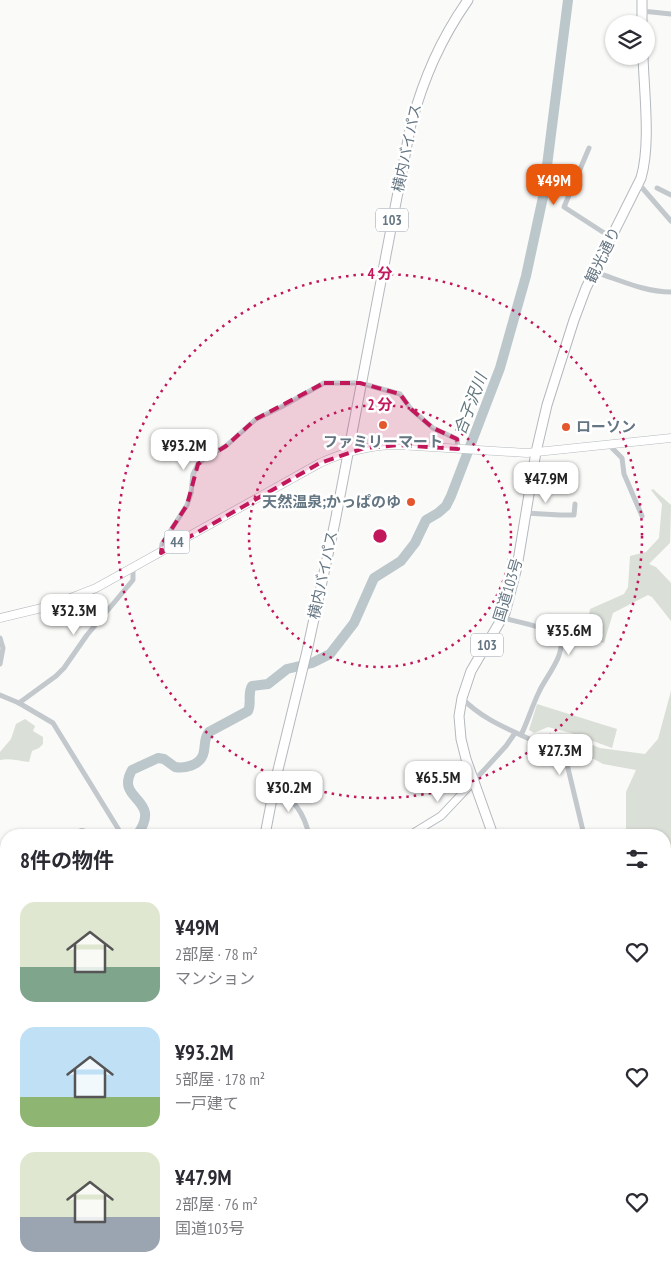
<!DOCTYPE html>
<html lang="ja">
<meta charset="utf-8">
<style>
body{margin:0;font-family:"PT Sans Narrow","Noto Sans JP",sans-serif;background:#f2f2f3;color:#2b2b33;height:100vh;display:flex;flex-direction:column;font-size:19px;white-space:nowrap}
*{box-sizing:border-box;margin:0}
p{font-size:16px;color:#7c7c81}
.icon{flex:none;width:28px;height:28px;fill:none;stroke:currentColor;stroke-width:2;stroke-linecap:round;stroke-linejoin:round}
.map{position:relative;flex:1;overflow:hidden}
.details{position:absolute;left:0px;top:829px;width:671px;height:446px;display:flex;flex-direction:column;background:#fff;border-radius:20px 20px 0 0;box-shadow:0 1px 4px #0004}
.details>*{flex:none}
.buttons{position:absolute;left:605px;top:15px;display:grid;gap:10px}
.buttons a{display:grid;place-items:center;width:50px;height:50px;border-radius:50%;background:#fff;box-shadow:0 1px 4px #0004;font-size:25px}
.price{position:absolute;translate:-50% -42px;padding:0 11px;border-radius:10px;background:#fff;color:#222;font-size:16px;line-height:32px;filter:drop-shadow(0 1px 2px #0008)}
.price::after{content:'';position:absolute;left:50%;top:30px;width:15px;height:11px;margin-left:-8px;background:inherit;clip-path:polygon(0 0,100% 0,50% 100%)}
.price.active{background:#ea580c;color:#fff}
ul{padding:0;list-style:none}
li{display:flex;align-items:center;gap:15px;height:125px;padding:0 20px}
li span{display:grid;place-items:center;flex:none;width:140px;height:100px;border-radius:15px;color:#555}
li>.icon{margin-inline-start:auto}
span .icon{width:60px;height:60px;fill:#fffc;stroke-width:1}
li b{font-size:21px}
h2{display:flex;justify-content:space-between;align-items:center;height:60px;padding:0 20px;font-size:21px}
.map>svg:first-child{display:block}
.green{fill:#dadfd7}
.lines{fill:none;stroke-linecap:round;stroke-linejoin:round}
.river{stroke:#bbc7cb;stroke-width:10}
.secondary-casing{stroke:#b3babf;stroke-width:9}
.primary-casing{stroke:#b5babe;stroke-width:9}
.highway-casing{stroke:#b4b9bd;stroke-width:11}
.street{stroke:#c3c8cc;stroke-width:5}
.secondary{stroke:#fff;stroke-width:7}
.primary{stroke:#fff;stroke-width:8}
.highway{stroke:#fff;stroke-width:9}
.marked{fill:#c2185b;fill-opacity:0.2;stroke:#c2185b;stroke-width:4;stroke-dasharray:10 6;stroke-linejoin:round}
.ring{fill:none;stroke:#c2185b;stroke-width:2.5;stroke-dasharray:2.5 5}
.poi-dot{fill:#e4572e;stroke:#fff;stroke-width:2}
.labels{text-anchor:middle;stroke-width:5;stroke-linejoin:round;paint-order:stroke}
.shield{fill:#fff;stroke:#939fa8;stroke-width:1}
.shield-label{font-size:14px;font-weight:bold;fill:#657683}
.street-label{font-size:15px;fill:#657683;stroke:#fff}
.poi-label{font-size:15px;font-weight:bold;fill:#657683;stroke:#fff;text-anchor:start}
.water-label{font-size:16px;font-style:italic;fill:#60757c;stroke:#fff}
.centre{fill:#c2185b;stroke:#fff;stroke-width:2.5}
.ring-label{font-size:15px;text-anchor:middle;font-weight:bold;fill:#c2185b;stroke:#fff;stroke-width:5;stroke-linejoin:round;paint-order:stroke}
</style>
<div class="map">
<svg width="671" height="1274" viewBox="0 0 671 1274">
<rect width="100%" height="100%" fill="#fafaf8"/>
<g class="green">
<path d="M653,489L671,505L670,543L649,564L656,567L671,583V621L652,597L648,595L613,613L604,643L586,637L590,609L624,594L628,587L630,556L646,552L659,538L662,504L651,490Z"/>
<path d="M671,691V1009L665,1011V835H628L626,833V792L636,770L603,764L568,745L570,736L600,748L645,754L658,739Z"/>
<path d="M537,704L617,729L612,748L571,733L548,727L534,733L529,730Z"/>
<path d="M25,719L35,726L33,731L43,737V744L39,748L32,751L29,762C19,761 9,758 0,760V752L11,739L16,724Z"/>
<path d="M671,1053V1101L667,1109L665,1126V1065L669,1054Z"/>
<path d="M210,1269H297L298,1274H208Z"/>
<path d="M454,1269H517L519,1274H455Z"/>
</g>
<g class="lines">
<g class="river">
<path d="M76,835L82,833L88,835"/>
<path d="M137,835C164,798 114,801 132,770L158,758L164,759L175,767C185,769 199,765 203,755C206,747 203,739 209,732L248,711C252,703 247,694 252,686L268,684L287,669L312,663L330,654L354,623L374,578L401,561L415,543L426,520L438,513L446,506L451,496L500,368L526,276L543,197L568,0"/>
<path d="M0,918L6,921"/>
</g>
<defs>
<g id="secondary">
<path d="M410,835L441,816L474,781"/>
<path d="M61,1269L62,1274"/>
</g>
<path id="primary" d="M0,618L50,606L96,588L320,463C346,451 371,445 399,445L527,453L671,438"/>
<g id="highway">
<path d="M642,0V24"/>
<path d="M265,835L276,778L307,651L335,522L411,124C424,78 440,40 468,0"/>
<path d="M493,835L466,759L461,739L459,716L462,698L471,671L505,613L517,567L536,452L547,405L574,320L586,288L641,178C651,144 644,92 643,56"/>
<path d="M526,1269L528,1274"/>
<path d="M598,1274L599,1269"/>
</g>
</defs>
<use href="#secondary" class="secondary-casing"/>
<use href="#primary" class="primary-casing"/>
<use href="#highway" class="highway-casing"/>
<g class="street">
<path d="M642,11L671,14"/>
<path d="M589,148L564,207L612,238"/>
<path d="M638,183L671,221"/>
<path d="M657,188L671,195"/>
<path d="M595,272C620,280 644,292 671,292"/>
<path d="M609,445L622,458L624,474L642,516"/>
<path d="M525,513L560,515H574L575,504"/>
<path d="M161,552L162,544L187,505L191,493L193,474L198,464L206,457L226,446L256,419L281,407L324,383H360L400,394L411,409L433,428L457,439L458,449"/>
<path d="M503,618C514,621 551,628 558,636C570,650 544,679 539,692C532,706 528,721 521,735"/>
<path d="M0,638L3,648L0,664"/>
<path d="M0,695L19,703L53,723L122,835"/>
<path d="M462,698C489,727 530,735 563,757L567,764L584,835"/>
<path d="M19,703L56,676L64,668L87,635L133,580V569"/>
<path d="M474,781L506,746L515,733"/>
<path d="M274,787C294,799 304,813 309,835"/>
<path d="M0,1091L6,1094"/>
<path d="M301,1269L302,1274"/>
</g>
<use href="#secondary" class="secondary"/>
<use href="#primary" class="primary"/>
<use href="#highway" class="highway"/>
</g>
<path class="marked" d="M324,383H360L400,394L411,409L433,428L457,439L458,449L399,445L364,448L320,463L161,553L162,544L187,505L198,464L226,446L256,419Z"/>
<g class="ring">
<circle cx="380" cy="536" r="131"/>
<circle cx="380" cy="536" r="262"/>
</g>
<g class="poi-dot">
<circle cx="383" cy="425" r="5"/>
<circle cx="566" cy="427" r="5"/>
<circle cx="411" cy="502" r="5"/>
</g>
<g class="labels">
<g class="shield">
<rect x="376" y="208.5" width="32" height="23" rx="4"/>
<rect x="164.5" y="530.5" width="25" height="23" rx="4"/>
<rect x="471" y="633.5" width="32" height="23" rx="4"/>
</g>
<g class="shield-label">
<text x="392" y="225">103</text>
<text x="177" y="547">44</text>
<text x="487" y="650">103</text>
</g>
<g class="street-label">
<text transform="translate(407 148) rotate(-78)" y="5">横内バイパス</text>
<text transform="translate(603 255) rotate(-64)" y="5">観光通り</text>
<text transform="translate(323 575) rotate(-78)" y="5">横内バイパス</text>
<text transform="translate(508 590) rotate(-73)" y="5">国道103号</text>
</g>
<g class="poi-label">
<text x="576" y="432">ローソン</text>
<text x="383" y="447" text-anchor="middle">ファミリーマート</text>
<text x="401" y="507" text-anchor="end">天然温泉;かっぱのゆ</text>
</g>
<g class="water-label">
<text transform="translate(470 404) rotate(-69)" y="6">合子沢川</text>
</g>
</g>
<circle cx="380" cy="536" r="8" class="centre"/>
<g class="ring-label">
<text x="380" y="279">4 分</text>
<text x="380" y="410">2 分</text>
</g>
</svg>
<div class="buttons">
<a><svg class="icon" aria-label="layers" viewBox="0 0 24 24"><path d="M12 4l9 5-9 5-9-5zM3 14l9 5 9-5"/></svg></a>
</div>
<b class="price active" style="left:554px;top:206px">¥49M</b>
<b class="price" style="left:184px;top:471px">¥93.2M</b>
<b class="price" style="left:546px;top:504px">¥47.9M</b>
<b class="price" style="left:74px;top:636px">¥32.3M</b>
<b class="price" style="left:569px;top:656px">¥35.6M</b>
<b class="price" style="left:560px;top:776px">¥27.3M</b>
<b class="price" style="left:438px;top:803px">¥65.5M</b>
<b class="price" style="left:289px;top:813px">¥30.2M</b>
<section class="details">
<h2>8件の物件<svg class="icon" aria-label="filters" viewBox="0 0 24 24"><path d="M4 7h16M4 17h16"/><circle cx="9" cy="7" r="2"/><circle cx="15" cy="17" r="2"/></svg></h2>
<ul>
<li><span style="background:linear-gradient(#dfe7d0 65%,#7fa58c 0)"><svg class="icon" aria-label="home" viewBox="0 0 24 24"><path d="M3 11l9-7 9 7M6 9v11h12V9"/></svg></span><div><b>¥49M</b><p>2部屋 · 78 m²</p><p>マンション</p></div><svg class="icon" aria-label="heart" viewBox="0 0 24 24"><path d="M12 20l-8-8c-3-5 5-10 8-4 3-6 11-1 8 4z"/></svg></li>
<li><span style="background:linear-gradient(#bfe0f5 70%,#8fb573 0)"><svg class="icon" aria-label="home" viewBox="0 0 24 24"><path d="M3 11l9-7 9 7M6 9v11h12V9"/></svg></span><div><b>¥93.2M</b><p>5部屋 · 178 m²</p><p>一戸建て</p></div><svg class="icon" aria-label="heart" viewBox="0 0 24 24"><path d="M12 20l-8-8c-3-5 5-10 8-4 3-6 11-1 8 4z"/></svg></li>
<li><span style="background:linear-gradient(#dfe7d0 65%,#9aa5b1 0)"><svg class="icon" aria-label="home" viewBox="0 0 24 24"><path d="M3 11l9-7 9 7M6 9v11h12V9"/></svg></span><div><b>¥47.9M</b><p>2部屋 · 76 m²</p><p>国道103号</p></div><svg class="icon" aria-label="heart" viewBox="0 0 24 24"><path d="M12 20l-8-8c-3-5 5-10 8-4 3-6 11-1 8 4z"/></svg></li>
</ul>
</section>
</div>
